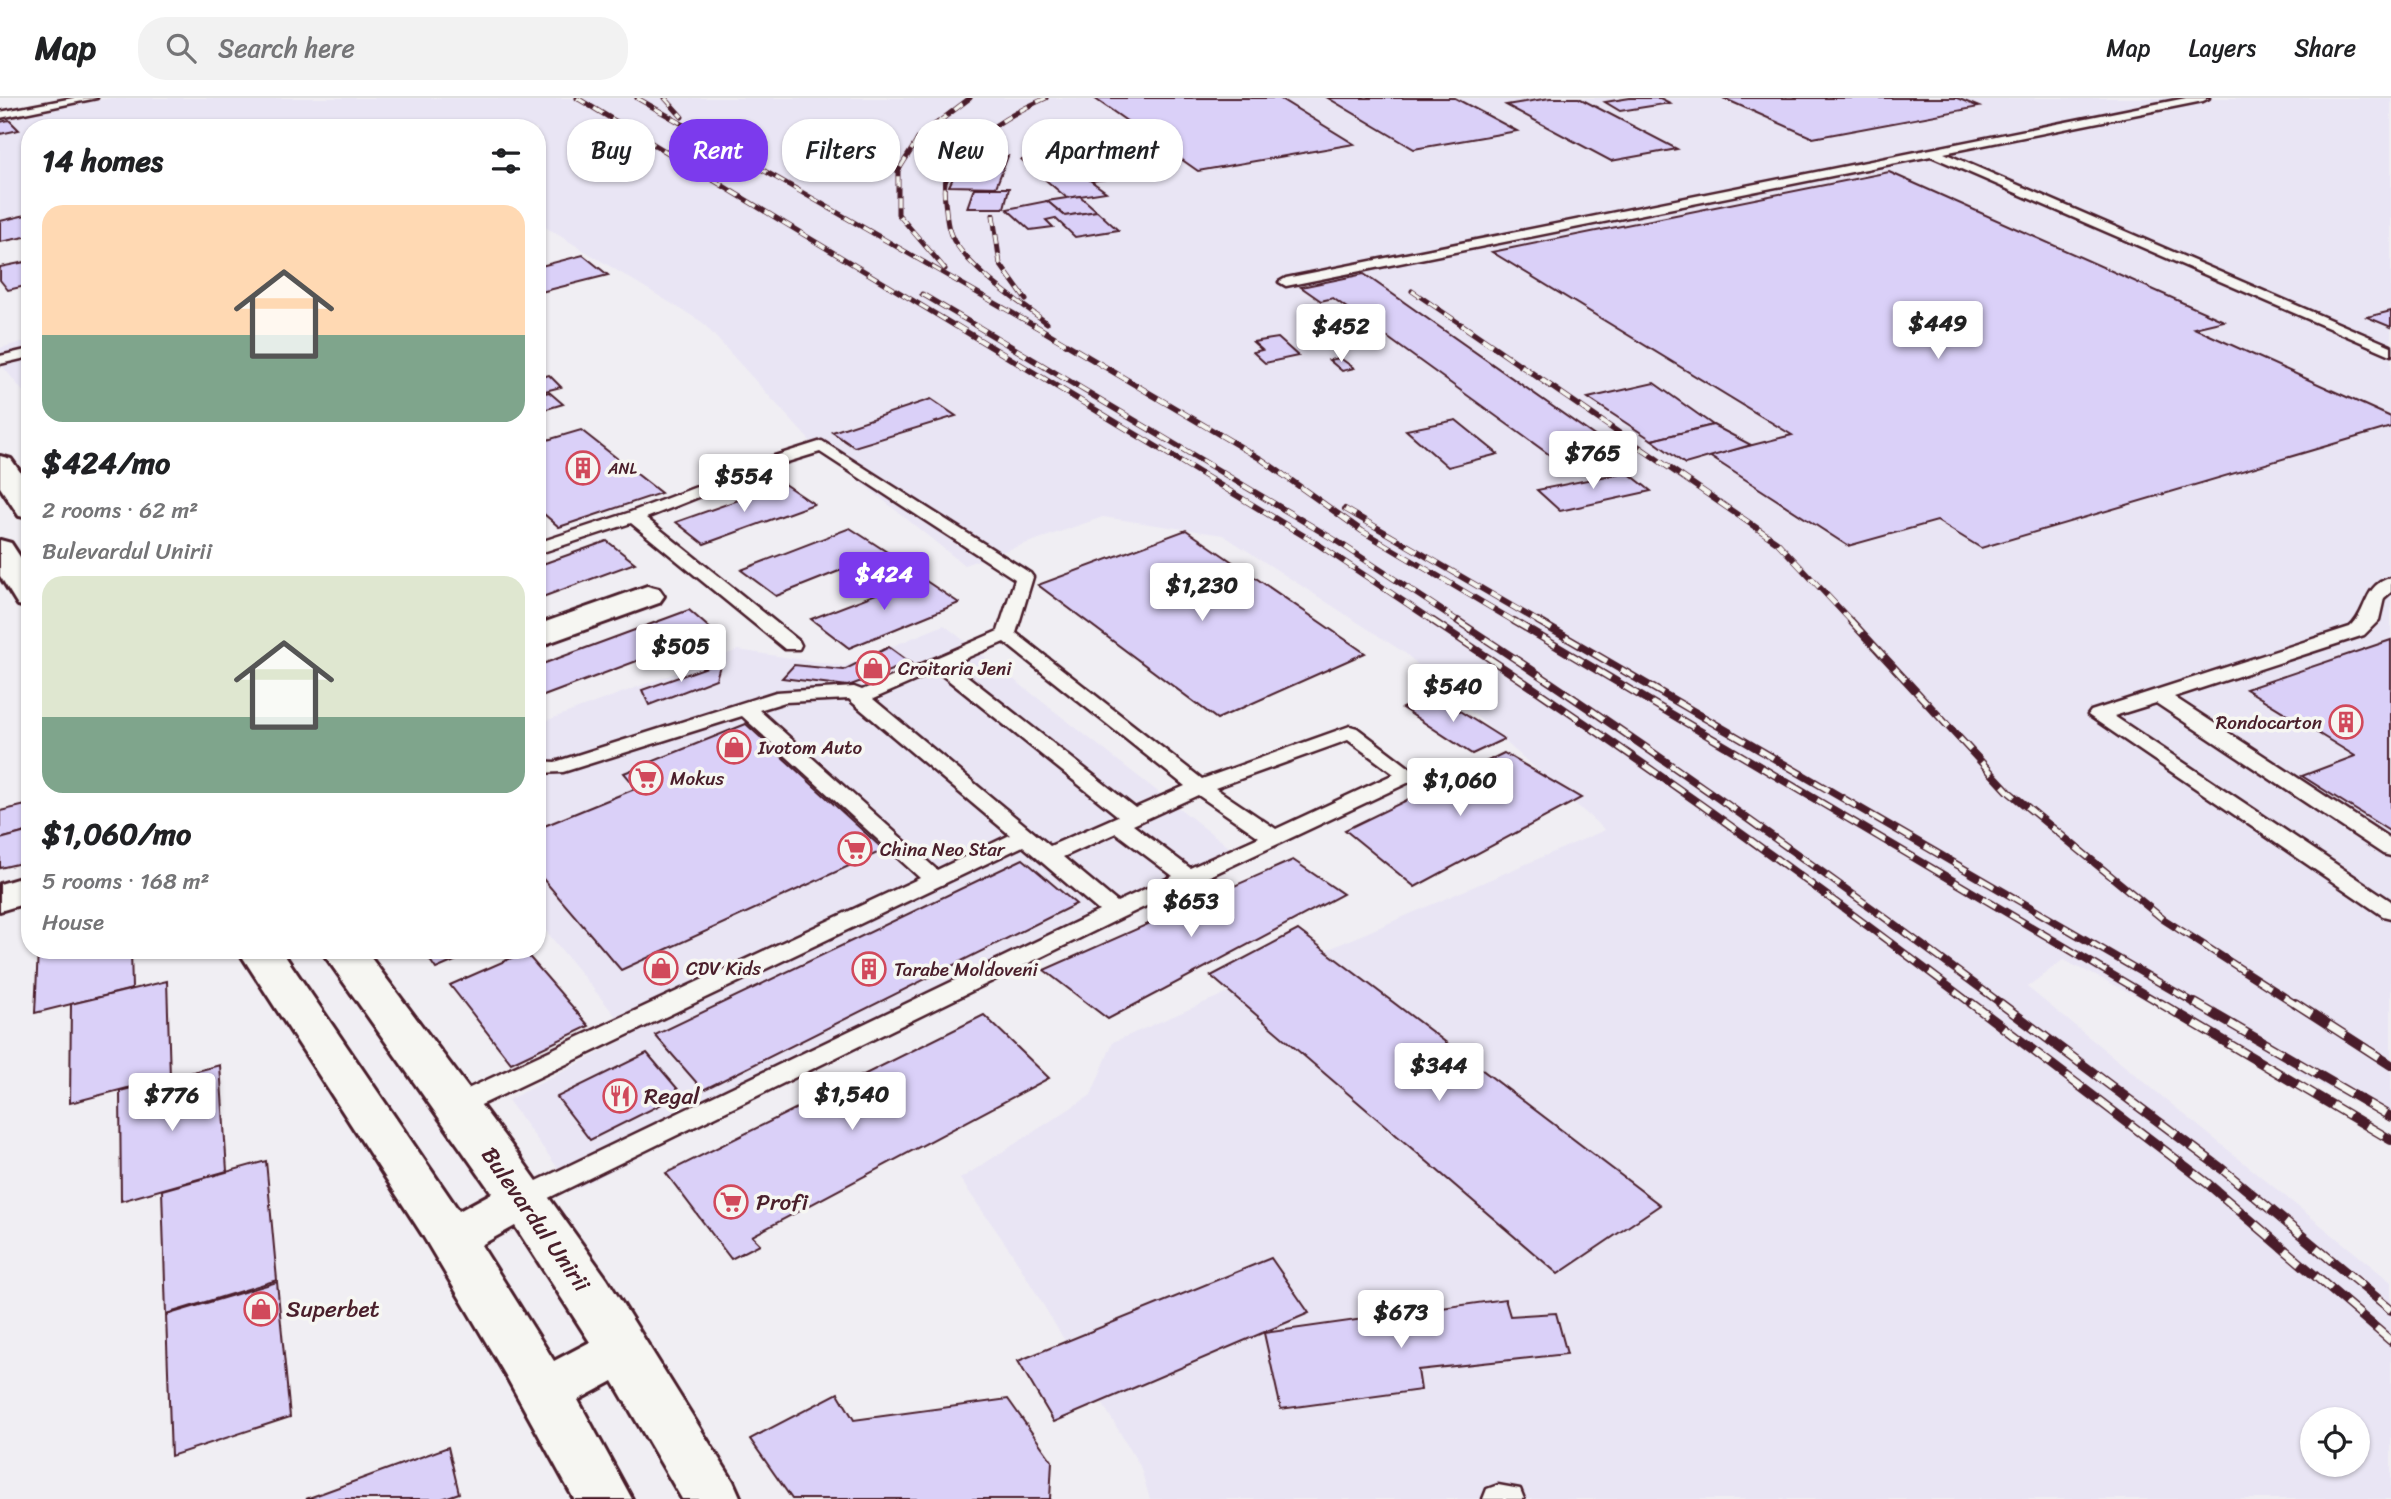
<!DOCTYPE html>
<meta charset="utf-8">
<style>
body{margin:0;font-family:Sriracha,sans-serif;background:#f2f2f2;color:#202124;height:100vh;display:flex;flex-direction:column;font-size:26px;white-space:nowrap}
*{box-sizing:border-box;margin:0}
p{font-size:23px;color:#757577}
.icon{flex:none;width:38px;height:38px;fill:none;stroke:currentColor;stroke-width:2;stroke-linecap:round;stroke-linejoin:round}
.map{position:relative;flex:1;overflow:hidden}
.panel{position:absolute;left:21px;top:21px;width:525px;height:840px;display:flex;flex-direction:column;background:#fff;border-radius:28px;box-shadow:0 2px 5px #0004}
.panel>*{flex:none}
.hud{position:absolute;left:567px;top:21px;width:665px;height:63px;display:flex;gap:14px}
.fabs{position:absolute;left:2300px;top:1309px;display:grid;gap:14px}
.fabs a{display:grid;place-items:center;width:70px;height:70px;border-radius:50%;background:#fff;box-shadow:0 2px 5px #0004;font-size:35px}
.price{position:absolute;translate:-50% -60px;padding:0 16px;border-radius:7px;background:#fff;color:#222;font-size:23px;line-height:46px;filter:drop-shadow(0 2px 4px #0008)}
.price::after{content:'';position:absolute;left:50%;top:42px;width:21px;height:16px;margin-left:-10px;background:inherit;clip-path:polygon(0 0,100% 0,50% 100%)}
.price.active{background:#7c3aed;color:#fff}
ul{padding:0;list-style:none}
li{display:grid;align-content:center;gap:14px;height:371px;padding:0 21px}
li span{display:grid;place-items:center;height:217px;border-radius:21px;color:#555}
li>.icon{margin-inline-start:auto}
span .icon{width:126px;height:126px;fill:#fffc;stroke-width:1}
li b{font-size:30px}
h2{display:flex;justify-content:space-between;align-items:center;height:84px;padding:0 21px;font-size:30px}
.tag{padding:0 24px;border-radius:28px;background:#fff;box-shadow:0 2px 5px #0004;font-size:24px;line-height:63px}
.tag.active{background:#7c3aed;color:#fff}
header{display:flex;align-items:center;gap:42px;box-sizing:border-box;height:98px;padding:0 35px;background:#fff;border-bottom:2px solid #e0e0e0}
header strong{font-size:33px}
nav{display:flex;gap:38px;margin-inline-start:auto;font-size:24px}
.search{width:490px;height:63px;background:#f2f2f2;display:flex;align-items:center;gap:18px;box-sizing:border-box;padding:0 24px;border-radius:28px;color:#757577;font-size:26px}
.map>svg:first-child{display:block}
.built{fill:#e9e5f4;fill-rule:evenodd}
.building{fill:#dad0f8;stroke:#4a1f2b;stroke-width:2}
.lines{fill:none;stroke-linecap:round;stroke-linejoin:round}
.service-casing{stroke:#4a1f2b;stroke-width:5}
.minor-casing{stroke:#4a1f2b;stroke-width:6}
.secondary-casing{stroke:#4a1f2b;stroke-width:6}
.service{fill:#f6f6f2;fill-rule:evenodd}
.minor{fill:#f6f6f2;fill-rule:evenodd}
.secondary{fill:#f6f6f2;fill-rule:evenodd}
.rail-far3-casing{stroke:#4a1f2b;stroke-width:5}
.rail-far2-casing{stroke:#4a1f2b;stroke-width:6}
.rail-far1-casing{stroke:#4a1f2b;stroke-width:8}
.rail-casing{stroke:#4a1f2b;stroke-width:10}
.rail-far3{stroke:#f6f6f2;stroke-width:3.5;stroke-dasharray:10;stroke-linecap:butt}
.rail-far2{stroke:#f6f6f2;stroke-width:4.5;stroke-dasharray:12;stroke-linecap:butt}
.rail-far1{stroke:#f6f6f2;stroke-width:5;stroke-dasharray:16;stroke-linecap:butt}
.rail{stroke:#f6f6f2;stroke-width:7;stroke-dasharray:20;stroke-linecap:butt}
.labels{text-anchor:middle;stroke-width:7;stroke-linejoin:round;paint-order:stroke}
.far-poi-label{font-size:16px;fill:#4a1f2b;stroke:#f6f6f2;text-anchor:start}
.poi-label{font-size:19px;fill:#4a1f2b;stroke:#f6f6f2;text-anchor:start}
.near-poi-label{font-size:23px;fill:#4a1f2b;stroke:#f6f6f2;text-anchor:start}
.near-street-label{font-size:23px;fill:#4a1f2b;stroke:#f6f6f2}
</style>
<header>
<strong>Map</strong>
<div class="search"><svg class="icon" aria-label="search" viewBox="0 0 24 24"><circle cx="10" cy="10" r="6"/><path d="M15 15l6 6"/></svg>Search here</div>
<nav><a>Map</a><a>Layers</a><a>Share</a></nav>
</header>
<div class="map">
<svg width="2391" height="1401" viewBox="0 0 2391 1401">
<rect width="100%" height="100%" fill="#f0eef3"/>
<filter id="ink" filterUnits="userSpaceOnUse"><feTurbulence type="fractalNoise" baseFrequency=".0143" numOctaves="2"/><feDisplacementMap in="SourceGraphic" scale="14" xChannelSelector="R" yChannelSelector="G"/><feConvolveMatrix kernelMatrix="1 2 1 2 8 2 1 2 1" color-interpolation-filters="sRGB"/></filter>
<g filter="url(#ink)">
<g class="built">
<path d="M110,0H2391V1021L2063,862L2027,889L2391,1184V1401H1150L1140,1368L1012,1155L960,1081L1091,997L1113,944L1605,732L1405,555L1223,437L1103,419L964,467L811,344L702,224L537,124V30H30V115L0,122V21ZM2312,1321H2357V1367H2312Z"/>
<path d="M30,242V302L0,265V250Z"/>
<path d="M944,527L1234,753L574,1092L508,1002L632,938L537,822V626L738,552L844,568Z"/>
</g>
<g class="building">
<path d="M1094,0H1279L1354,46L1198,73Z"/>
<path d="M1328,0H1455L1517,33L1414,51Z"/>
<path d="M1550,0H1579L1677,51L1611,63L1506,7Z"/>
<path d="M1630,0H1660L1670,5L1620,13L1605,4Z"/>
<path d="M1723,0H1957L1979,9L1813,40Z"/>
<path d="M9,22L19,32L0,36V24Z"/>
<path d="M1096,51L1128,78L1091,83L1106,94L1067,100L1022,62Z"/>
<path d="M964,58H1008L996,89L949,88Z"/>
<path d="M1889,74L2224,223L2194,230L2391,319V329L1981,450L1937,423L1848,448L1709,358L1792,337L1492,154Z"/>
<path d="M974,90H1009L1004,110H967Z"/>
<path d="M1080,98L1097,113L1065,118L1047,103Z"/>
<path d="M1047,103L1065,118L1097,113L1118,132L1075,139L1055,120L1046,122L1053,129L1030,132L1007,111Z"/>
<path d="M30,116V138L0,144V123Z"/>
<path d="M583,157L608,177L537,195V169Z"/>
<path d="M30,163V187L8,192L0,182V169Z"/>
<path d="M1364,176L1623,358L1569,371L1333,200L1321,203L1301,189Z"/>
<path d="M2391,213V229L2367,219Z"/>
<path d="M1278,240L1298,258L1265,265L1253,254L1262,252L1253,244Z"/>
<path d="M1340,260L1354,270L1342,273L1329,262Z"/>
<path d="M549,277L561,289L537,295V280Z"/>
<path d="M1654,285L1713,327L1652,342L1588,300Z"/>
<path d="M549,294L563,306L537,314V297Z"/>
<path d="M931,301L956,318L854,349L832,334Z"/>
<path d="M1456,322L1498,356L1448,369L1406,332Z"/>
<path d="M1713,327L1751,347L1685,366L1652,342Z"/>
<path d="M581,332L661,395L559,429L537,410V345Z"/>
<path d="M1627,374L1651,393L1560,413L1537,392Z"/>
<path d="M784,386L814,406L704,446L676,424Z"/>
<path d="M850,430L887,454L776,498L741,472Z"/>
<path d="M1186,432L1365,555L1217,621L1038,487Z"/>
<path d="M607,443L635,465L537,501V468Z"/>
<path d="M920,479L959,505L849,550L811,521Z"/>
<path d="M689,512L714,534L541,599L537,596V568Z"/>
<path d="M2391,542V734L2302,678L2355,658L2246,591Z"/>
<path d="M889,549L911,565L848,588L782,580L794,567L844,572Z"/>
<path d="M721,564L716,581L649,607L642,592Z"/>
<path d="M1431,595L1504,641L1472,656L1402,610Z"/>
<path d="M746,626L884,752L621,872L537,774V731L637,690L624,675Z"/>
<path d="M1504,655L1581,700L1415,789L1345,732Z"/>
<path d="M30,706V733L0,741V713Z"/>
<path d="M30,733V763L0,770V741Z"/>
<path d="M1023,761L1076,806L703,992L655,937Z"/>
<path d="M1293,762L1343,796L1108,921L1044,872Z"/>
<path d="M1298,832L1660,1107L1558,1176L1211,878Z"/>
<path d="M38,852H131L132,891L35,915Z"/>
<path d="M423,852H480L436,871Z"/>
<path d="M525,854L589,928L511,965L450,887Z"/>
<path d="M167,883L170,979L70,1005L71,906Z"/>
<path d="M984,917L1049,980L752,1138L760,1146L731,1161L666,1075Z"/>
<path d="M647,955L682,996L590,1042L557,999Z"/>
<path d="M220,967L227,1073L121,1103L120,993Z"/>
<path d="M266,1063L277,1182L166,1216L162,1092Z"/>
<path d="M1271,1160L1309,1215L1054,1324L1018,1263Z"/>
<path d="M277,1184L290,1319L171,1358L166,1217Z"/>
<path d="M1505,1201L1510,1218L1556,1215L1567,1256L1418,1272L1421,1292L1281,1311L1264,1235Z"/>
<path d="M838,1295L854,1322L1008,1301L1052,1363L1050,1401H792L750,1341Z"/>
<path d="M448,1349L459,1395L442,1401H306Z"/>
</g>
<g class="lines">
<defs>
<g id="service">
<path d="M73,0H97L0,20V14Z"/>
<path d="M2186,0H2209L2203,3L1944,55L2391,248V257L1931,58L1286,188L1279,184L1286,180Z"/>
<path d="M30,251V259L0,266V258Z"/>
<path d="M822,343L1030,475L1033,479L1016,535L1202,681L1350,628L1357,630L1419,677L1416,681L1123,819L532,1108L523,1111L514,1108L510,1101L514,1094L1099,813L1023,748L464,1015L455,1017L446,1015L442,1008L446,1001L920,780L742,618L563,674L537,675V663L555,664L776,594L854,589L862,592L998,533L1015,481L820,354L784,365L646,420L799,543L801,547L799,551H785L631,425L537,456V445L628,415L757,366L759,363ZM1004,544L1185,688L1135,710L952,566ZM937,573L1118,718L1050,748L873,601ZM849,601L852,604L1010,737L937,772L759,612L785,604ZM1348,642L1394,676L1276,731L1215,690ZM1198,697L1259,739L1190,770L1133,727ZM1116,735L1173,778L1117,804L1063,759Z"/>
<path d="M2391,480V494L2384,500L2379,522L2364,537L2174,599L2391,741V758L2383,756L2156,605L2114,618L2391,803V820L2383,818L2088,617L2091,613L2350,529C2368,514 2363,486 2391,480Z"/>
<path d="M1498,1387L1520,1391L1524,1401H1483L1487,1391Z"/>
</g>
<g id="minor">
<path d="M647,488L659,491L664,498L659,505L537,549V527Z"/>
<path d="M30,777V804L0,813V786Z"/>
</g>
<g id="secondary">
<path d="M0,358L11,361L30,388V420L19,418L0,389Z"/>
<path d="M0,442L11,445L30,474V510L18,507L0,478Z"/>
<path d="M238,852H281L459,1113L492,1095L321,852H365L519,1058L607,1181L733,1383L741,1401H682L613,1283L578,1302L632,1401H574L505,1276L422,1136ZM515,1128L590,1244L554,1263L481,1147Z"/>
</g>
</defs>
<use href="#service" class="service-casing"/>
<use href="#minor" class="minor-casing"/>
<use href="#secondary" class="secondary-casing"/>
<use href="#service" class="service"/>
<use href="#minor" class="minor"/>
<use href="#secondary" class="secondary"/>
<defs>
<g id="rail-far3">
<path d="M577,0L957,229"/>
<path d="M637,0L1037,229"/>
<path d="M665,0L682,19"/>
<path d="M1046,0C1012,15 956,46 945,85C943,93 945,103 946,112C947,123 948,133 954,143C976,177 1016,201 1047,225"/>
<path d="M993,117L1000,166L1026,202"/>
<path d="M945,171L898,116V73L920,38L970,0"/>
<path d="M1412,193L1465,229"/>
<path d="M922,196L978,229"/>
</g>
<g id="rail-far2">
<path d="M955,227L1319,447L1436,525"/>
<path d="M975,227L1335,442L1461,525"/>
<path d="M1034,227L1261,361L1362,433L1517,525"/>
<path d="M1462,227L1777,444L1853,525"/>
<path d="M1345,411L1541,525"/>
</g>
<g id="rail-far1">
<path d="M1433,523C1618,645 1797,773 1973,907"/>
<path d="M1458,523C1644,645 1825,774 2003,907"/>
<path d="M1514,523L2163,907"/>
<path d="M1538,523L2198,907"/>
<path d="M1851,523L2009,694L2163,821L2297,907"/>
</g>
<g id="rail">
<path d="M1971,905L2207,1085L2391,1243"/>
<path d="M2000,905L2222,1071L2391,1212"/>
<path d="M2160,905L2391,1042"/>
<path d="M2195,905L2391,1019"/>
<path d="M2295,905L2391,967"/>
</g>
</defs>
<use href="#rail-far3" class="rail-far3-casing"/>
<use href="#rail-far2" class="rail-far2-casing"/>
<use href="#rail-far1" class="rail-far1-casing"/>
<use href="#rail" class="rail-casing"/>
<use href="#rail-far3" class="rail-far3"/>
<use href="#rail-far2" class="rail-far2"/>
<use href="#rail-far1" class="rail-far1"/>
<use href="#rail" class="rail"/>
</g>
</g>
<defs>
<symbol id="building-ring" viewBox="-11 -11 22 22"><circle r="9.5" fill="#f6f6f2" stroke="#d1495b" stroke-width="1.5"/><path d="M-4-6H4V6H1V3H-1V6H-4ZM-2.5-4.3h1.7v1.8h-1.7ZM.8-4.3h1.7v1.8H.8ZM-2.5-1h1.7V.8h-1.7ZM.8-1h1.7V.8H.8Z" fill="#d1495b"/></symbol>
<symbol id="shop-ring" viewBox="-11 -11 22 22"><circle r="9.5" fill="#f6f6f2" stroke="#d1495b" stroke-width="1.5"/><path d="M-5-2.5h2.3a2.7 3.5 0 0 1 5.4 0H5L5.5 6h-11ZM-1.5-2.5h3a1.5 2.3 0 0 0-3 0Z" fill="#d1495b"/></symbol>
<symbol id="supermarket-ring" viewBox="-11 -11 22 22"><circle r="9.5" fill="#f6f6f2" stroke="#d1495b" stroke-width="1.5"/><path d="M-6-5.5h2.5l.6 2H6L4.5 2H-2.5L-4.4-4H-6ZM-1.5 3.2a1.3 1.3 0 1 0 .1 0ZM3 3.2a1.3 1.3 0 1 0 .1 0Z" fill="#d1495b"/></symbol>
<symbol id="restaurant-ring" viewBox="-11 -11 22 22"><circle r="9.5" fill="#f6f6f2" stroke="#d1495b" stroke-width="1.5"/><path d="M-5-6h1v4h1v-4h1v4h1v-4h1v5L-1.5 .5V6h-2V.5L-5-1ZM5-6V6H3V1.5H1.5Q1.5-4 5-6Z" fill="#d1495b"/></symbol>
</defs>
<g fill-rule="evenodd">
<use href="#building-ring" x="564" y="351" width="38" height="38"/>
<use href="#shop-ring" x="854" y="551" width="38" height="38"/>
<use href="#building-ring" x="2327" y="605" width="38" height="38"/>
<use href="#shop-ring" x="715" y="630" width="38" height="38"/>
<use href="#supermarket-ring" x="627" y="661" width="38" height="38"/>
<use href="#supermarket-ring" x="836" y="732" width="38" height="38"/>
<use href="#shop-ring" x="642" y="851" width="38" height="38"/>
<use href="#building-ring" x="850" y="852" width="38" height="38"/>
<use href="#restaurant-ring" x="601" y="979" width="38" height="38"/>
<use href="#supermarket-ring" x="712" y="1085" width="38" height="38"/>
<use href="#shop-ring" x="242" y="1192" width="38" height="38"/>
</g>
<g class="labels">
<g class="far-poi-label">
<text x="608" y="376">ANL</text>
</g>
<g class="poi-label">
<text x="898" y="577">Croitaria Jeni</text>
<text x="2322" y="631" text-anchor="end">Rondocarton</text>
<text x="758" y="656">Ivotom Auto</text>
<text x="670" y="687">Mokus</text>
<text x="880" y="758">China Neo Star</text>
<text x="686" y="877">CDV Kids</text>
<text x="894" y="878">Tarabe Moldoveni</text>
</g>
<g class="near-poi-label">
<text x="644" y="1006">Regal</text>
<text x="756" y="1112">Profi</text>
<text x="286" y="1219">Superbet</text>
</g>
<g class="near-street-label">
<text transform="translate(536 1121) rotate(55)" y="8">Bulevardul Unirii</text>
</g>
</g>
</svg>
<div class="fabs">
<a><svg class="icon" aria-label="locate" viewBox="0 0 24 24"><circle cx="12" cy="12" r="6"/><path d="M12 2v4M12 18v4M2 12h4M18 12h4"/></svg></a>
</div>
<b class="price" style="left:1938px;top:263px">$449</b>
<b class="price" style="left:1341px;top:266px">$452</b>
<b class="price" style="left:1593px;top:393px">$765</b>
<b class="price" style="left:744px;top:416px">$554</b>
<b class="price active" style="left:884px;top:514px">$424</b>
<b class="price" style="left:1202px;top:525px">$1,230</b>
<b class="price" style="left:681px;top:586px">$505</b>
<b class="price" style="left:1453px;top:626px">$540</b>
<b class="price" style="left:1460px;top:720px">$1,060</b>
<b class="price" style="left:1191px;top:841px">$653</b>
<b class="price" style="left:1439px;top:1005px">$344</b>
<b class="price" style="left:852px;top:1034px">$1,540</b>
<b class="price" style="left:172px;top:1035px">$776</b>
<b class="price" style="left:1401px;top:1252px">$673</b>
<div class="hud">
<a class="tag">Buy</a>
<a class="tag active">Rent</a>
<a class="tag">Filters</a>
<a class="tag">New</a>
<a class="tag">Apartment</a>
</div>
<section class="panel">
<h2>14 homes<svg class="icon" aria-label="filters" viewBox="0 0 24 24"><path d="M4 7h16M4 17h16"/><circle cx="9" cy="7" r="2"/><circle cx="15" cy="17" r="2"/></svg></h2>
<ul>
<li><span style="background:linear-gradient(#ffd9b3 60%,#7fa58c 0)"><svg class="icon" aria-label="home" viewBox="0 0 24 24"><path d="M3 11l9-7 9 7M6 9v11h12V9"/></svg></span><div><b>$424/mo</b><p>2 rooms · 62 m²</p><p>Bulevardul Unirii</p></div></li>
<li><span style="background:linear-gradient(#dfe7d0 65%,#7fa58c 0)"><svg class="icon" aria-label="home" viewBox="0 0 24 24"><path d="M3 11l9-7 9 7M6 9v11h12V9"/></svg></span><div><b>$1,060/mo</b><p>5 rooms · 168 m²</p><p>House</p></div></li>
</ul>
</section>
</div>
